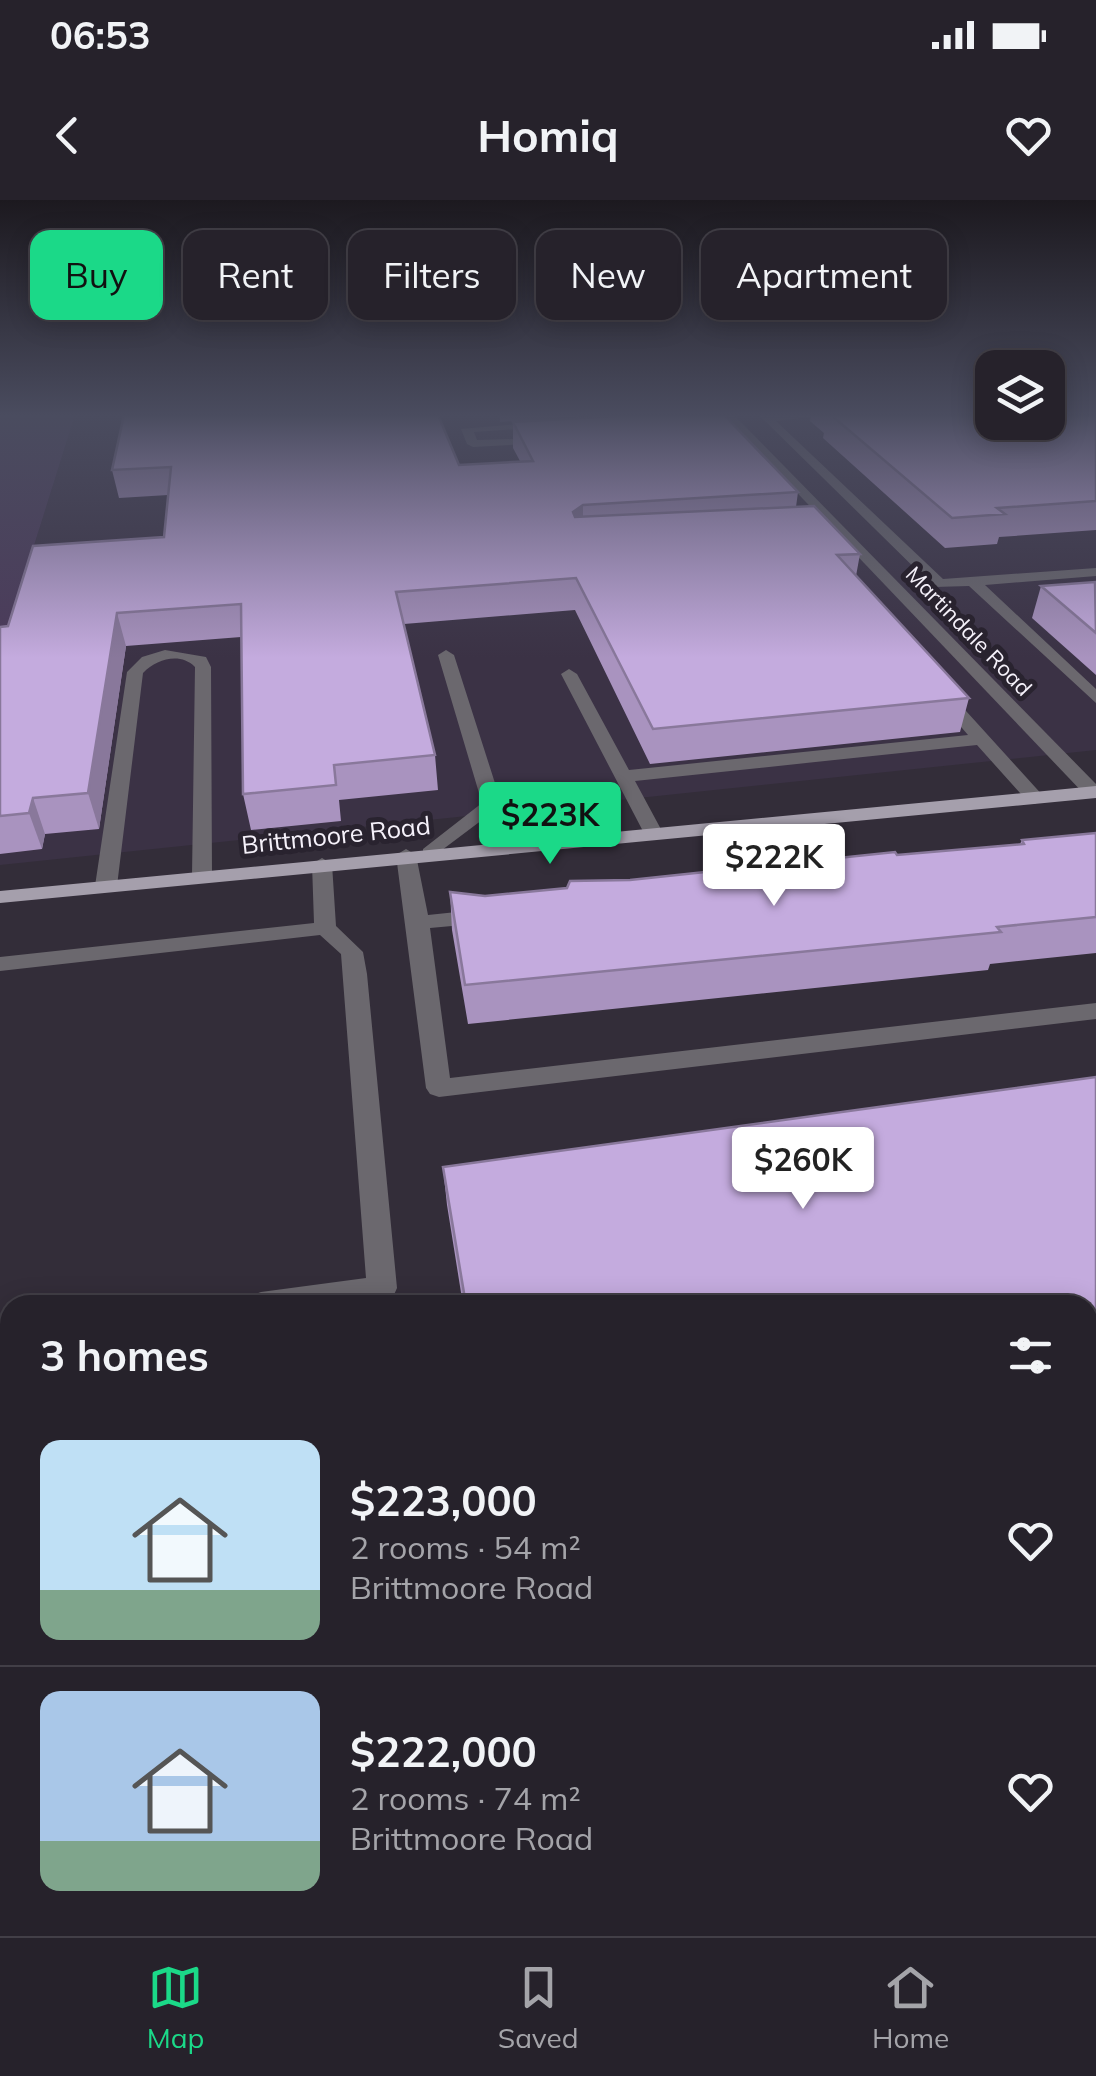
<!DOCTYPE html>
<meta charset="utf-8">
<style>
body{margin:0;font-family:Mulish,sans-serif;background:#322f37;color:#f1f3f6;height:100vh;display:flex;flex-direction:column;font-size:38px;white-space:nowrap}
*{box-sizing:border-box;margin:0}
p{font-size:32px;color:#a4a4a9}
.icon{flex:none;width:55px;height:55px;fill:none;stroke:currentColor;stroke-width:2;stroke-linecap:round;stroke-linejoin:round}
.map{position:relative;flex:1;overflow:hidden}
.side{position:absolute;left:0px;top:1095px;width:1098px;height:642px;display:flex;flex-direction:column;background:#26222b;border-radius:30px 30px 0 0;box-shadow:0 5px 25px #0003,0 0 0 2px #423f47}
.side>*{flex:none}
.banner{position:absolute;left:30px;top:30px;width:1038px;height:90px;display:flex;gap:20px}
.buttons{position:absolute;left:975px;top:150px;display:grid;gap:20px}
.buttons a{display:grid;place-items:center;width:90px;height:90px;border-radius:20px;background:#26222b;box-shadow:0 5px 25px #0003,0 0 0 2px #423f47;font-size:50px}
.price{position:absolute;translate:-50% -85px;padding:0 22px;border-radius:10px;background:#fff;color:#222;font-size:32px;line-height:65px;filter:drop-shadow(0 2px 5px #0008)}
.price::after{content:'';position:absolute;left:50%;top:60px;width:30px;height:22px;margin-left:-15px;background:inherit;clip-path:polygon(0 0,100% 0,50% 100%)}
.price.current{background:#1bd988;color:#111}
ul{padding:0;list-style:none}
li{display:flex;align-items:center;gap:30px;height:250px;padding:0 40px}
li+li{border-top:2px solid #423f47}
li span{display:grid;place-items:center;flex:none;width:280px;height:200px;border-radius:20px;color:#555}
li>.icon{margin-inline-start:auto}
span .icon{width:120px;height:120px;fill:#fffc;stroke-width:1}
li b{font-size:42px}
h2{display:flex;justify-content:space-between;align-items:center;height:120px;padding:0 40px;font-size:42px}
.tag{padding:0 35px;border-radius:20px;background:#26222b;box-shadow:0 5px 25px #0003,0 0 0 2px #423f47;font-size:35px;line-height:90px}
.tag.current{background:#1bd988;color:#111}
.status{display:flex;justify-content:space-between;align-items:center;height:70px;padding:0 50px;background:#26222b;direction:ltr}
.status svg{height:28px;fill:currentColor}
header{display:flex;justify-content:space-between;align-items:center;height:130px;padding:0 40px;background:#26222b;font-size:45px;font-weight:700}
.tabs{display:flex;justify-content:space-around;align-items:center;height:140px;border-top:2px solid #423f47;background:#26222b;font-size:28px;color:#a4a4a9}
.tabs a{display:grid;justify-items:center;gap:5px}
.tabs .current{color:#1bd988}
.map>svg:first-child{display:block}
.built{fill:#3b3245}
.green{fill:#4b3a5a}
.lines{fill:none;stroke-linecap:round;stroke-linejoin:round}
.minor{fill:#6b686e;fill-rule:evenodd}
.major{fill:#a59fac;fill-rule:evenodd}
.rail{stroke:#c5c1ca;stroke-width:9;stroke-dasharray:6 12;stroke-linecap:butt}
.wall{fill:#a993bf}
.shaded-wall{fill:#89789b}
.building{fill:#c4abde;stroke:#89789b;stroke-width:2.5}
.labels{text-anchor:middle;stroke-width:10;stroke-linejoin:round;paint-order:stroke}
.far-street-label{font-size:22px;fill:#f5f1fa;stroke:#29232f}
.street-label{font-size:25px;fill:#f5f1fa;stroke:#29232f}
</style>
<div class="status"><b>06:53</b><svg viewBox="0 0 49 12"><path d="M0 12V9h3v3zM5 12V6h3v6zM10 12V3h3v9zM15 12V0h3v12zM26 1h20v11H26zM47 4h2v5h-2z"/></svg></div>
<header><svg class="icon" aria-label="back" viewBox="0 0 24 24"><path d="M15 5l-7 7 7 7"/></svg>Homiq<svg class="icon" aria-label="heart" viewBox="0 0 24 24"><path d="M12 20l-8-8c-3-5 5-10 8-4 3-6 11-1 8 4z"/></svg></header>
<div class="map">
<svg width="1096" height="1736" viewBox="0 0 1096 1736">
<rect width="100%" height="100%" fill="#332d39"/>
<path class="built" d="M75,215H992V222H1048L1096,215V550L0,665V454Z"/>
<path class="green" d="M0,215H75L0,454Z"/>
<g class="lines">
<g class="minor">
<path d="M723,215H734L1096,584V598L1087,597Z"/>
<path d="M759,215H828L776,221L943,379L1096,368V376L985,385L1096,489V503L969,386L934,387Z"/>
<path d="M544,222L548,227L474,232L477,240L549,238L545,243L473,247L467,244L461,229Z"/>
<path d="M165,450L206,457L211,467L212,676L202,682L192,676L195,467C180,452 157,459 143,473L117,686L113,690H99L95,686L127,472L142,457Z"/>
<path d="M446,450L454,455L502,605L430,659L423,657V649L482,603L438,455Z"/>
<path d="M569,469L577,474L629,570L968,535L933,494L941,489L947,490L1045,598L1035,604L1028,602L977,545L635,581L663,633L653,639L646,637L561,474Z"/>
<path d="M406,649L416,655L428,715L485,709L496,716L485,723L430,728L450,878L1096,803V819L439,897L430,894L426,888L396,655Z"/>
<path d="M322,658L332,664L336,726L363,752L367,774L397,1088L393,1097L349,1105H246L250,1096L261,1092L366,1078L341,754L320,735L0,771V757L314,723L312,664Z"/>
<path d="M10,1127V1153L0,1155V1129Z"/>
<path d="M1096,1378V1414L1088,1415V1379Z"/>
<path d="M420,1728H464L465,1736H421Z"/>
<path d="M569,1728H613L614,1736H570Z"/>
</g>
<path class="major" d="M1096,586V598L0,703V691Z"/>
<path class="rail" d="M1088,1271L1096,1270"/>
</g>
<g class="wall">
<path d="M124,215L459,265L520,261L513,248V222L798,292L796,307L860,354L856,376L969,498L960,532L650,564L575,410L404,424L435,555L438,590L339,600L341,621L251,630L243,594L241,437L126,446L99,629L45,634L42,649L0,654V427L8,426L164,337L168,295L119,298L112,270Z"/>
<path d="M811,215H1096V330L999,337L997,344L945,348L823,238L824,233L810,221Z"/>
<path d="M1096,382V475L1032,418L1041,386Z"/>
<path d="M1096,633V753L990,764L988,770L468,824L452,730L450,692L485,696L567,688L630,680L1020,644L1022,640Z"/>
<path d="M1096,877V1227L1088,1229V1105H463L447,1005L443,967Z"/>
<path d="M917,1728H1088L1096,1736H910Z"/>
</g>
<g class="shaded-wall">
<path d="M500,215H600L500,222Z"/>
<path d="M583,305V334L573,312Z"/>
<path d="M117,413L126,446L99,629L88,593Z"/>
<path d="M33,598L45,634L42,649L29,613Z"/>
</g>
<g class="building">
<path d="M124,215H438L459,265L533,261L513,222L637,215H724L798,292L583,305L573,312L575,317L814,306L860,354L837,355L969,498L653,529L576,378L396,392L435,555L334,565L336,585L243,594L241,404L117,413L88,593L33,598L29,613L0,616V427L8,426L33,346L164,337L171,267L112,270Z"/>
<path d="M831,215H992V222H1048V215H1096V301L997,308L1005,314L952,318Z"/>
<path d="M1095,382L1096,433L1041,386Z"/>
<path d="M1096,633V717L997,727L1001,732L465,785L450,692L485,696L567,688L570,681L630,680L895,652L897,655L1024,644L1022,640Z"/>
<path d="M1096,877V1195L1088,1196V1105H466L443,967Z"/>
<path d="M1096,1588V1736H937L934,1728H1088V1590Z"/>
</g>
<linearGradient id="sky" x2="0" y2="1"><stop stop-color="#1c191f"/><stop offset="0.47" stop-color="#4a4c5f"/><stop offset="1" stop-color="#4a4c5f" stop-opacity="0"/></linearGradient>
<rect width="1096" height="458" fill="url(#sky)"/>
<g class="labels">
<g class="far-street-label">
<text transform="translate(969 431) rotate(46)" y="8">Martindale Road</text>
</g>
<g class="street-label">
<text transform="translate(336 635) rotate(-6)" y="9">Brittmoore Road</text>
</g>
</g>
</svg>
<div class="buttons">
<a><svg class="icon" aria-label="layers" viewBox="0 0 24 24"><path d="M12 4l9 5-9 5-9-5zM3 14l9 5 9-5"/></svg></a>
</div>
<b class="price current" style="left:550px;top:667px">$223K</b>
<b class="price" style="left:774px;top:709px">$222K</b>
<b class="price" style="left:803px;top:1012px">$260K</b>
<div class="banner">
<a class="tag current">Buy</a>
<a class="tag">Rent</a>
<a class="tag">Filters</a>
<a class="tag">New</a>
<a class="tag">Apartment</a>
</div>
<section class="side">
<h2>3 homes<svg class="icon" aria-label="filters" viewBox="0 0 24 24"><path d="M4 7h16M4 17h16"/><circle cx="9" cy="7" r="2"/><circle cx="15" cy="17" r="2"/></svg></h2>
<ul>
<li><span style="background:linear-gradient(#bfe0f5 75%,#7fa58c 0)"><svg class="icon" aria-label="home" viewBox="0 0 24 24"><path d="M3 11l9-7 9 7M6 9v11h12V9"/></svg></span><div><b>$223,000</b><p>2 rooms · 54 m²</p><p>Brittmoore Road</p></div><svg class="icon" aria-label="heart" viewBox="0 0 24 24"><path d="M12 20l-8-8c-3-5 5-10 8-4 3-6 11-1 8 4z"/></svg></li>
<li><span style="background:linear-gradient(#a9c7e8 75%,#7fa58c 0)"><svg class="icon" aria-label="home" viewBox="0 0 24 24"><path d="M3 11l9-7 9 7M6 9v11h12V9"/></svg></span><div><b>$222,000</b><p>2 rooms · 74 m²</p><p>Brittmoore Road</p></div><svg class="icon" aria-label="heart" viewBox="0 0 24 24"><path d="M12 20l-8-8c-3-5 5-10 8-4 3-6 11-1 8 4z"/></svg></li>
</ul>
</section>
</div>
<nav class="tabs">
<a class="current"><svg class="icon" aria-label="map" viewBox="0 0 24 24"><path d="M3 6l6-2 6 2 6-2v14l-6 2-6-2-6 2zM9 4v14M15 6v14"/></svg>Map</a>
<a><svg class="icon" aria-label="saved" viewBox="0 0 24 24"><path d="M7 4h10v16l-5-4-5 4z"/></svg>Saved</a>
<a><svg class="icon" aria-label="home" viewBox="0 0 24 24"><path d="M3 11l9-7 9 7M6 9v11h12V9"/></svg>Home</a>
</nav>
